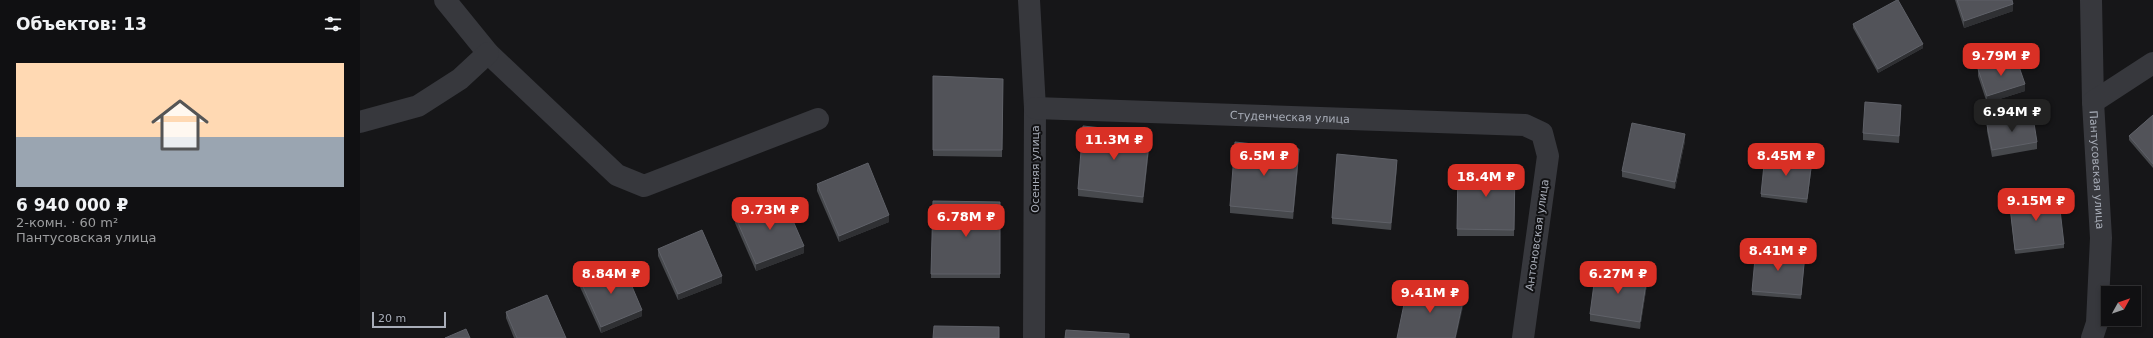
<!DOCTYPE html>
<html lang="ru">
<meta charset="utf-8">
<style>
body{margin:0;font-family:"DejaVu Sans",sans-serif;background:#1e1e20;color:#f1f3f6;height:100vh;display:flex;flex-direction:column;font-size:15px;white-space:nowrap}
*{box-sizing:border-box;margin:0}
p{font-size:13px;color:#9c9d9f}
.icon{flex:none;width:22px;height:22px;fill:none;stroke:currentColor;stroke-width:2;stroke-linecap:round;stroke-linejoin:round}
.map{position:relative;flex:1;overflow:hidden}
.details{display:flex;flex-direction:column;background:#101012;width:360px}
.details>*{flex:none}
.needle{width:26px;rotate:50deg}
.fabs{position:absolute;left:1741px;top:286px;display:grid;gap:8px}
.fabs a{display:grid;place-items:center;width:40px;height:40px;border-radius:0px;background:#101012;box-shadow:0 2px 6px #0003,0 0 0 1px #303032;font-size:20px}
.scale{position:absolute;left:12px;bottom:10px;width:74px;box-sizing:border-box;padding-left:4px;border:2px solid #a8adb8;border-top:0;font-size:11px;line-height:14px;white-space:nowrap;color:#a8adb8;-webkit-text-stroke:3px #111113;paint-order:stroke}
.price{position:absolute;translate:-50% -34px;padding:0 9px;border-radius:8px;background:#d93025;color:#fff;font-size:13px;line-height:26px;filter:drop-shadow(0 1px 2px #0008)}
.price::after{content:'';position:absolute;left:50%;top:24px;width:12px;height:9px;margin-left:-6px;background:inherit;clip-path:polygon(0 0,100% 0,50% 100%)}
.price.on{background:#222;color:#fff}
ul{padding:0;list-style:none}
li{display:grid;align-content:center;gap:8px;height:212px;padding:0 16px}
li span{display:grid;place-items:center;height:124px;border-radius:0px;color:#555}
li>.icon{margin-inline-start:auto}
span .icon{width:72px;height:72px;fill:#fffc;stroke-width:1}
li b{font-size:17px}
h2{display:flex;justify-content:space-between;align-items:center;height:48px;padding:0 16px;font-size:17px}
main{display:flex;flex:1;min-height:0}
.map>svg:first-child{display:block}
.lines{fill:none;stroke-linecap:round;stroke-linejoin:round}
.street{stroke:#37383d;stroke-width:22}
.wall{fill:#47494d}
.shaded-wall{fill:#2f3033}
.building{fill:#525359;stroke:#5f6168}
.labels{text-anchor:middle;stroke-width:4;stroke-linejoin:round;paint-order:stroke}
.street-label{font-size:11px;fill:#a8adb8;stroke:#111113}
</style>
<main>
<section class="details">
<h2>Объектов: 13<svg class="icon" aria-label="filters" viewBox="0 0 24 24"><path d="M4 7h16M4 17h16"/><circle cx="9" cy="7" r="2"/><circle cx="15" cy="17" r="2"/></svg></h2>
<ul>
<li><span style="background:linear-gradient(#ffd9b3 60%,#9aa5b1 0)"><svg class="icon" aria-label="home" viewBox="0 0 24 24"><path d="M3 11l9-7 9 7M6 9v11h12V9"/></svg></span><div><b>6 940 000 ₽</b><p>2-комн. · 60 m²</p><p>Пантусовская улица</p></div></li>
</ul>
</section>
<div class="map">
<svg width="1793" height="338" viewBox="0 0 1793 338">
<rect width="100%" height="100%" fill="#161618"/>
<g class="lines">
<g class="street">
<path d="M85,0L128,53L257,175L284,186L458,119"/>
<path d="M669,0L675,108L674,338"/>
<path id="s1" d="M1731,0L1733,102L1741,238L1737,323L1732,338"/>
<path d="M1733,102L1793,63"/>
<path id="s2" d="M675,108L1165,125L1182,133L1188,156L1163,338"/>
<path d="M0,122L58,106L100,79L128,53"/>
</g>
</g>
<g class="wall">
<path d="M1595,0H1652L1653,11L1604,28Z"/>
<path d="M1493,24L1563,48L1518,73L1493,28Z"/>
<path d="M1618,69L1665,91L1627,103L1618,76Z"/>
<path d="M573,76L643,79L642,157L573,156Z"/>
<path d="M1541,111L1539,143L1503,140V133Z"/>
<path d="M1793,115V168L1769,140V136Z"/>
<path d="M1627,125L1677,142V149L1632,157L1627,131Z"/>
<path d="M790,140L783,203L718,196V189Z"/>
<path d="M1325,141L1315,189L1262,177V171Z"/>
<path d="M939,156L933,219L870,213V206Z"/>
<path d="M1452,164L1447,203L1401,197V194Z"/>
<path d="M1098,166L1155,168L1154,236H1097Z"/>
<path d="M1037,167L1031,230L972,224V218Z"/>
<path d="M457,184L529,222L479,242L457,191Z"/>
<path d="M1649,199L1704,244V248L1655,254Z"/>
<path d="M573,201L640,202V278H571Z"/>
<path d="M375,216L444,253L396,271L375,223Z"/>
<path d="M298,249L362,283L318,300L298,256Z"/>
<path d="M1445,257L1441,299L1392,295V291Z"/>
<path d="M220,280L282,316L241,333L220,287Z"/>
<path d="M1287,284L1280,329L1230,321V314Z"/>
<path d="M146,312L206,338H154L146,318Z"/>
</g>
<g class="shaded-wall">
<path d="M1653,4V11L1604,28V21Z"/>
<path d="M1563,44V48L1518,73V69Z"/>
<path d="M1665,84V91L1627,103V96Z"/>
<path d="M790,133V140L783,203V197Z"/>
<path d="M1325,134V141L1315,189V182Z"/>
<path d="M939,149V156L933,219V212Z"/>
<path d="M1037,160V167L1031,230V223Z"/>
<path d="M1452,160V164L1447,203V199Z"/>
<path d="M529,215V222L479,242V236Z"/>
<path d="M444,246V253L396,271V264Z"/>
<path d="M362,276V283L318,300V294Z"/>
<path d="M1287,277V284L1280,329V322Z"/>
<path d="M1104,296V303L1096,338H1095Z"/>
<path d="M282,310V316L241,333V327Z"/>
</g>
<g class="building">
<path d="M1537,0H1538L1563,44L1518,69L1493,24Z"/>
<path d="M1597,0H1652L1653,4L1604,21Z"/>
<path d="M1656,58L1665,84L1627,96L1618,69Z"/>
<path d="M573,76L643,79L642,150H573Z"/>
<path d="M1505,102L1541,105L1539,136L1503,133Z"/>
<path d="M1793,115V164L1769,136Z"/>
<path d="M1673,117L1677,142L1632,150L1627,125Z"/>
<path d="M1272,123L1325,134L1315,182L1262,171Z"/>
<path d="M723,126L790,133L783,197L718,189Z"/>
<path d="M875,142L939,149L933,212L870,206Z"/>
<path d="M977,154L1037,160L1031,223L972,218Z"/>
<path d="M1405,155L1452,160L1447,199L1401,194Z"/>
<path d="M508,163L529,215L479,236L457,184Z"/>
<path d="M1098,166L1155,168L1154,230L1097,229Z"/>
<path d="M1698,193L1704,244L1655,250L1649,199Z"/>
<path d="M423,198L444,246L396,264L375,216Z"/>
<path d="M573,201L640,202V274H571Z"/>
<path d="M342,230L362,276L318,294L298,249Z"/>
<path d="M1396,248L1445,254L1441,295L1392,291Z"/>
<path d="M262,263L282,310L241,327L220,280Z"/>
<path d="M1236,269L1287,277L1280,322L1230,314Z"/>
<path d="M1048,285L1104,296L1095,338H1037Z"/>
<path d="M187,295L206,338H157L146,312Z"/>
<path d="M574,326L639,327V338H573Z"/>
<path d="M106,329L110,338H85Z"/>
<path d="M706,330L769,334V338H705Z"/>
</g>
<g class="labels">
<g class="street-label">
<text dy="4" stroke="none"><textPath href="#s2" startOffset="255">Студенческая улица</textPath></text>
<text transform="translate(675 169) rotate(-90)" y="4">Осенняя улица</text>
<text dy="4" stroke="none"><textPath href="#s1" startOffset="170">Пантусовская улица</textPath></text>
<text transform="translate(1177 235) rotate(-82)" y="4">Антоновская улица</text>
</g>
</g>
</svg>
<div class="fabs">
<a><svg class="needle" viewBox="-14 -14 28 28"><path d="M0-13l5 13h-10z" fill="#e53935"/><path d="M0 13l5-13h-10z" fill="#9c9d9f"/></svg></a>
</div>
<div class="scale">20 m</div>
<b class="price" style="left:1641px;top:77px">9.79M ₽</b>
<b class="price on" style="left:1652px;top:133px">6.94M ₽</b>
<b class="price" style="left:754px;top:161px">11.3M ₽</b>
<b class="price" style="left:904px;top:177px">6.5M ₽</b>
<b class="price" style="left:1426px;top:177px">8.45M ₽</b>
<b class="price" style="left:1126px;top:198px">18.4M ₽</b>
<b class="price" style="left:1676px;top:222px">9.15M ₽</b>
<b class="price" style="left:410px;top:231px">9.73M ₽</b>
<b class="price" style="left:606px;top:238px">6.78M ₽</b>
<b class="price" style="left:1418px;top:272px">8.41M ₽</b>
<b class="price" style="left:251px;top:295px">8.84M ₽</b>
<b class="price" style="left:1258px;top:295px">6.27M ₽</b>
<b class="price" style="left:1070px;top:314px">9.41M ₽</b>
</div>
</main>
